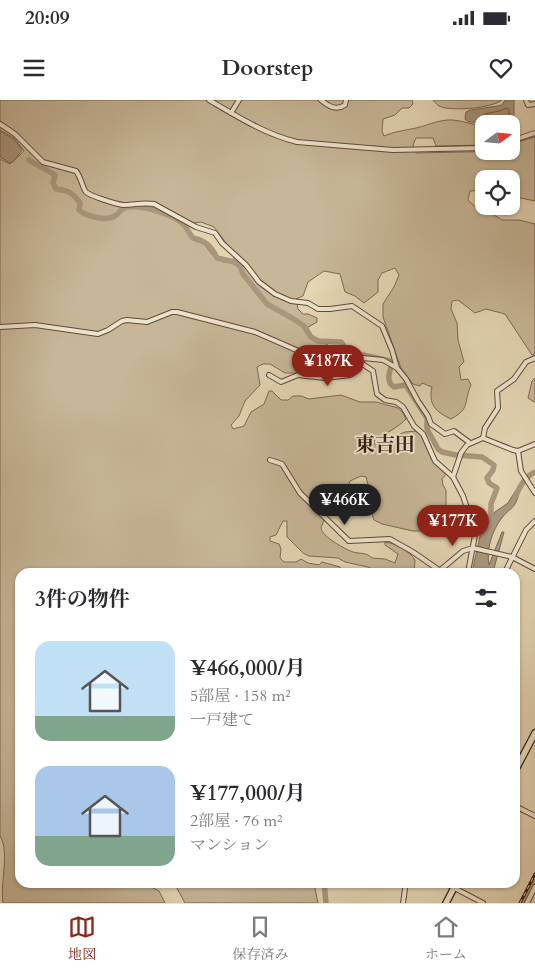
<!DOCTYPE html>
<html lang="ja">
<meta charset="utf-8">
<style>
body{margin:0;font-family:Cardo,"Noto Serif JP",serif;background:#f2f2f3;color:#2b2b33;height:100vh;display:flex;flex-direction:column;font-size:19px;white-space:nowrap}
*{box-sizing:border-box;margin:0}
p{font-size:16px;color:#7c7c81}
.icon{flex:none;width:28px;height:28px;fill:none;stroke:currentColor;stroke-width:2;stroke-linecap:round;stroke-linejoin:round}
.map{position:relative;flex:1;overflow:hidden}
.details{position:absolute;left:15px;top:468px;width:505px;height:320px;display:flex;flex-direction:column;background:#fff;border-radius:15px;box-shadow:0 1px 4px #0004}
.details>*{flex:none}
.needle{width:32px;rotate:74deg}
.controls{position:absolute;left:475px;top:15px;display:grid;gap:10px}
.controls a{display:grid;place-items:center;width:45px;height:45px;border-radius:10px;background:#fff;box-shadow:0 1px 4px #0004;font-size:25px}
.price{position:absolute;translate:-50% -42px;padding:0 11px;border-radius:18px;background:#8f2418;color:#fff;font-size:16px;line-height:32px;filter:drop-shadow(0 1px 2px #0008)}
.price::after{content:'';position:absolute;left:50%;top:30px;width:15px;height:11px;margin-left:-8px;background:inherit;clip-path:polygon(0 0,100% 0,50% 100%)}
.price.current{background:#222;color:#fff}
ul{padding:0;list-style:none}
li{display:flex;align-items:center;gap:15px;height:125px;padding:0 20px}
li span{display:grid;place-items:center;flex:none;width:140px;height:100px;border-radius:15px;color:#555}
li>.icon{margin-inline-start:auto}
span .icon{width:60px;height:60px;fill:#fffc;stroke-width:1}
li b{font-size:21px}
h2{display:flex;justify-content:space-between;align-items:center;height:60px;padding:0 20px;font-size:21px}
.status{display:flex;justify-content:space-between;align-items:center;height:35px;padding:0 25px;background:#fff;direction:ltr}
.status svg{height:14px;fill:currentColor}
header{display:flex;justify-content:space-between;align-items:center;height:65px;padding:0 20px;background:#fff;font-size:22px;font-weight:600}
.menu{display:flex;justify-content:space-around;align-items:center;height:70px;border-top:1px solid #e1e1e2;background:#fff;font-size:14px;color:#7c7c81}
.menu a{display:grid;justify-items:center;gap:2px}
.menu .current{color:#8f2418}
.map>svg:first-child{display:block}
.green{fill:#c7b698;stroke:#7f6954;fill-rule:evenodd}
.water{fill:#a9967d;stroke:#7b6552}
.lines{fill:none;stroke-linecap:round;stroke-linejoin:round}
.shore{stroke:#705947;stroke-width:1}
.river{stroke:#a9967d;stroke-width:5.5}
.street-casing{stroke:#624a3a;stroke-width:6}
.secondary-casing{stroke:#371c11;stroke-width:8}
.street{stroke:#ede4ce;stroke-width:4}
.secondary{stroke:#ede4ce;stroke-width:5.5}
.rail-casing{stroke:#371c11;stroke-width:3}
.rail{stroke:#ede4ce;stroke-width:1;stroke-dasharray:4;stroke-linecap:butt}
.labels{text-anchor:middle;stroke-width:4;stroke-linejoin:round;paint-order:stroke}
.quarter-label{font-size:20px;font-weight:bold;fill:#371c11;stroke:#ede4ce}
</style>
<div class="status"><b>20:09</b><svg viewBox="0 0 49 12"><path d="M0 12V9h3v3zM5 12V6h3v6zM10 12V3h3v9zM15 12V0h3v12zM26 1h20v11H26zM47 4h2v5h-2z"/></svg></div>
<header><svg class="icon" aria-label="menu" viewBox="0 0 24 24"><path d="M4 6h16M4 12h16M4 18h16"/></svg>Doorstep<svg class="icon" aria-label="heart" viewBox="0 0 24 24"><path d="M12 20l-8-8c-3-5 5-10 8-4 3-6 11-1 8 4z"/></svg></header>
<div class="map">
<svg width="535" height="803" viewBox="0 0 535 803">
<rect width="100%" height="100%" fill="#e4d5b4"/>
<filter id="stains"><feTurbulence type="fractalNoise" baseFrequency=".004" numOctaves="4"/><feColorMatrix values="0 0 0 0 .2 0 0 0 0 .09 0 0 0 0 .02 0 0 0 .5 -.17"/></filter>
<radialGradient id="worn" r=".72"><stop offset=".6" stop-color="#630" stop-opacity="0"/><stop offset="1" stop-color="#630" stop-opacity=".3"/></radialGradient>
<g class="green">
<path d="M0,0H412L413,4L409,8H402L395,15L383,19L382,31L384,36C393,32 401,31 411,29C425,27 438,19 453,20C464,21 473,25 484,26V45L436,46L433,38H416L413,45L416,53L511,51V44L535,37V101L511,96V79H484V90L470,91L468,100L480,111L491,113L502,120H519L535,124V254L532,255L505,214L486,209L475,213L458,200L452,201L451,209L457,223L458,240L464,262L459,267L461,280L468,279L471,285C463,303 471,308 451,319C436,312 428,305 432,287L422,283L420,286L413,284L401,268L383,217V204L394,187L399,175L395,168L382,173L378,180V192L364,203L355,196L345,192L340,174L324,171L308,182L303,196L296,199L298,209L303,214H308L317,218V222L305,229C308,239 318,243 327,244L329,247L325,251L314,252L312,254L313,259L321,262L324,265L308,273H285L270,264H263L257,267L260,285L245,301L239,316L231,325L233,329L244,326L251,312L264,304L269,291H272L281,300H288L293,296H301L309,299L341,295L360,302H376L398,308L403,313L406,319C401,325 381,337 374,341V344H378L405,332L415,331L421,334L435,364L446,374L442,379L443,385L446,390V407L433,426L423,431H413L382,424L374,420L371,412L372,406L360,397L359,392L368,385L366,377L361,376L350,381L348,387L316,403L324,420C324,421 321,427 321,428C322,437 345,449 353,452C360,454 366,452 372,458L385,459L395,463L398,454L385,445V442C396,443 409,451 415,460L414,472H379L368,467L345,462L338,458L309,456L303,453L287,437V421H283L276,435L270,437V441L279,444L281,449L280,458L284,462H296L301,459L308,463L319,465L322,462L340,467L342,472H20V782L150,783L151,787L159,791L165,803H3C0,780 10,753 0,736V59L10,64L24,51L14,38L0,30ZM201,122L214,127L235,155L233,161L224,162L215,158L204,144L193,140L184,127L187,124Z"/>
<path d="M433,0H502C492,8 450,12 439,6C437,5 434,1 433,0Z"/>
<path d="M535,278V301L534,302L528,298L532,281Z"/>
<path d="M174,783H314L318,803H185Z"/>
</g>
<g class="water">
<path d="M505,0H514V23L469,22L465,19L466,12L470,10L498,6L502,5Z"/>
<path d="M0,31L15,40L22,50L14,61L10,63L0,57Z"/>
<path d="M516,390L519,393C515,410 510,407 501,419C492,431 486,450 489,465L502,432H504L493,472H472L481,432L495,412L508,403Z"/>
</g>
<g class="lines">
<path class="shore" d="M489,24L484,16L485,14L499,11L507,8L509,10V18L506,24"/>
<g class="river">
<path d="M29,60C35,64 51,72 55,75L53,83L56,89C68,90 73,93 80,103L79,110C86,116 106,122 115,116C120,113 120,108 127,107C142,105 170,113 182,123C187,127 189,134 193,138C206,141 211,146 217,158L234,162L240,166L243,174L267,204L292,218L304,226L311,237L318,241L341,242L352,257L363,255L390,261L392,263C390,272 385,281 394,287L405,285L407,287L427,318V329L438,349L442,352L456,355L482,357L494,365L493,370L487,378L489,383L497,388L491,404V419"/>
<path d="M515,397C520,387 524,377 535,372"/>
<path d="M324,782L326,803"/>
<path d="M524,803L535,781"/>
</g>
<defs>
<g id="street">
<path d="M209,0C238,17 265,34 297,42L393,50L484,48"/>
<path d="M321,0C328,6 336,11 345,5L346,0"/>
<path d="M526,0L528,5L535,4"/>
<path d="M231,13L239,0"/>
<path d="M0,24L15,34L43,62L76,71C81,77 83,89 86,92C90,96 116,104 123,105C134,105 143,102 154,104L196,127L215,133L222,143L246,165L259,182L275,194L291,201L308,203L318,209H330L352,206L382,226L392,250L397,268"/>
<path d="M511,41L535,33"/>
<path d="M0,227L35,225L98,234L108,230L122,221L127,220L147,222L172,212H177L255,232L310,256L338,262L356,261L361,263L373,271L377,294L385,300L396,302L403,307L414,326L423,334L435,361L453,377"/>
<path d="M269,275L281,282L298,275L325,278L350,275L359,269L363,258L383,260L397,268L406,279L418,301L428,316L431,324L445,334L454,331L470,343"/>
<path d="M483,338L485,328L498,308L497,291L514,279L526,262L535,258"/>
<path d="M518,351L521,371L535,393"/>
<path d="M270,360L282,364L300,393L349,441L390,439L413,452L439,470"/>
<path d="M438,472L463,451L473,448L512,457L535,469"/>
<path d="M468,472L476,430L475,424L467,408L463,396L453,377L461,353L467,345L483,338L513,350L518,351L535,344"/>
<path d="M505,472L526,430L535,421"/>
<path d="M515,706L535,716"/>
<path d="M443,782L483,803"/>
<path d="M403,803L406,782"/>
<path d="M527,803L535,787"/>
</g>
<g id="secondary">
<path d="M515,671L535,633"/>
<path d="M446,803L457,782"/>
</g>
</defs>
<use href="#street" class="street-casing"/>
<use href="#secondary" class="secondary-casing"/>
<use href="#street" class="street"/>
<use href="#secondary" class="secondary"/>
<defs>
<path id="rail" d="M520,803L535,774"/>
</defs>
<use href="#rail" class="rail-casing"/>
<use href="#rail" class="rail"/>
</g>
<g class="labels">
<g class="quarter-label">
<text x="385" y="351">東吉田</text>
</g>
</g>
<rect width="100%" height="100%" filter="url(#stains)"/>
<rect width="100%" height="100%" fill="url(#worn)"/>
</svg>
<div class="controls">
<a><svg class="needle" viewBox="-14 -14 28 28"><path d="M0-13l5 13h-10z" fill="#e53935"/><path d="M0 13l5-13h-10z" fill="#7c7c81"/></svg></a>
<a><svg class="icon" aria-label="locate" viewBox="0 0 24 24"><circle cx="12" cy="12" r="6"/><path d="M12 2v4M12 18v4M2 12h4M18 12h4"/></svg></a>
</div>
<b class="price" style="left:328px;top:287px">¥187K</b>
<b class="price current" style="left:345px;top:426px">¥466K</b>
<b class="price" style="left:453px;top:447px">¥177K</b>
<section class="details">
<h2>3件の物件<svg class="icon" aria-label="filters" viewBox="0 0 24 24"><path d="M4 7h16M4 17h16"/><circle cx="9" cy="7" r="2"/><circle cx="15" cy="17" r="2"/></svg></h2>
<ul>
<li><span style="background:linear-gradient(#bfe0f5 75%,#7fa58c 0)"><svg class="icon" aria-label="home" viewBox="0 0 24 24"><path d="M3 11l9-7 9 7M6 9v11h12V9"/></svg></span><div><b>¥466,000/月</b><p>5部屋 · 158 m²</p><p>一戸建て</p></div></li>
<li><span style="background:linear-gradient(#a9c7e8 70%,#7fa58c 0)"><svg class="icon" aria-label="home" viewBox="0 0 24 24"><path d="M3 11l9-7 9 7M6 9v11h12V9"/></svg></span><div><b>¥177,000/月</b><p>2部屋 · 76 m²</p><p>マンション</p></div></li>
</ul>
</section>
</div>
<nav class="menu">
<a class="current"><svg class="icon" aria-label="map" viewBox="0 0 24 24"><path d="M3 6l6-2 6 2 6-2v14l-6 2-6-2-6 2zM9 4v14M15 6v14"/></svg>地図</a>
<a><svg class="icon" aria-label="saved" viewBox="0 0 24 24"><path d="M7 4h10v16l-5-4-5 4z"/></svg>保存済み</a>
<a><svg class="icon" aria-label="home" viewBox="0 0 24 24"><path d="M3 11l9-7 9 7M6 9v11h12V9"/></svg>ホーム</a>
</nav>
